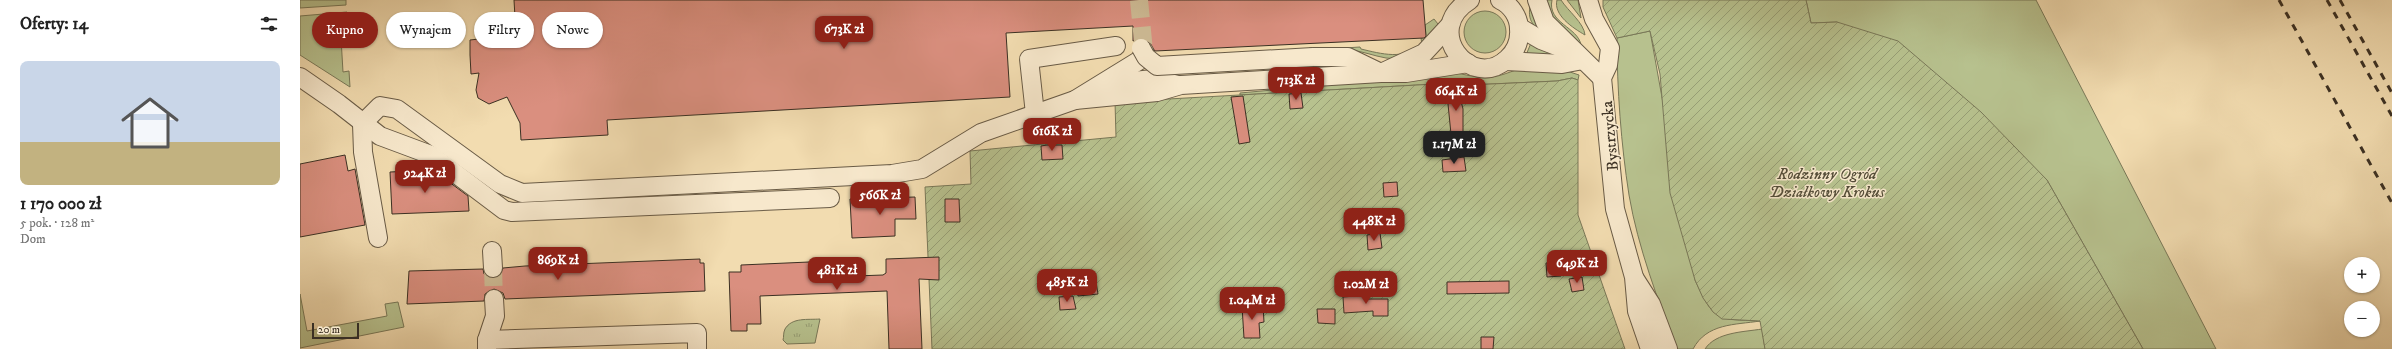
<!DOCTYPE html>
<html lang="pl">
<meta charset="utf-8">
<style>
body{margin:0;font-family:"IM FELL DW Pica",serif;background:#f6f6f6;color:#222;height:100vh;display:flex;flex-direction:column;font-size:15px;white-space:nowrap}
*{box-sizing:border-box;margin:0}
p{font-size:13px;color:#767676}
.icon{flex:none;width:22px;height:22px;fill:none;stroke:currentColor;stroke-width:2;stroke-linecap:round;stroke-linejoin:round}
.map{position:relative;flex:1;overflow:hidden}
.details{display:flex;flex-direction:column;background:#fff;width:300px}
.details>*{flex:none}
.hud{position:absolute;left:12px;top:12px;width:380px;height:36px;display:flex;gap:8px}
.controls{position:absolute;left:2044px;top:257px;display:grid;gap:8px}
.controls a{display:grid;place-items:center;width:36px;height:36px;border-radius:50%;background:#fff;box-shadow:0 1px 3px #0004;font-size:20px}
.scale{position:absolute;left:12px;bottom:10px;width:47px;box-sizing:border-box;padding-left:4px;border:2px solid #3b3023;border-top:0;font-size:11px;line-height:14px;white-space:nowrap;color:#3b3023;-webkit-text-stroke:3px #f7e8cc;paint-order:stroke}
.price{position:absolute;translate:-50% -34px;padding:0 9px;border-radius:8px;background:#8f2418;color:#fff;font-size:13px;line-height:26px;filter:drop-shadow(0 1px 2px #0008)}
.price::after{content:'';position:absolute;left:50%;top:24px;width:12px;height:9px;margin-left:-6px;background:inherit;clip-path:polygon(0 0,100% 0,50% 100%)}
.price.active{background:#222;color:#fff}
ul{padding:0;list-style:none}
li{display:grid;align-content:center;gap:8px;height:212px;padding:0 20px}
li span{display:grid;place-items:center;height:124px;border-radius:8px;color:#555}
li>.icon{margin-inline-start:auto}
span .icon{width:72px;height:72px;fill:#fffc;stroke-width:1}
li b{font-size:17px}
h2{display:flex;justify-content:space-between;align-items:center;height:48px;padding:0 20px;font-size:17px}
.tag{padding:0 14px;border-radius:18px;background:#fff;box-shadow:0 1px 3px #0004;font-size:14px;line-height:36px}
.tag.active{background:#8f2418;color:#fff}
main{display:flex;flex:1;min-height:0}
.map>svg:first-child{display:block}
.grass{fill:#b7c18e;stroke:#797858}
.park{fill:url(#park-tufts);stroke:#797858}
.garden{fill:url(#garden-furrows);stroke:#797858}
.building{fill:#da8f7f;stroke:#3b3023}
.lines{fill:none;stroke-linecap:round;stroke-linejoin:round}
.minor-tunnel{stroke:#cdba94;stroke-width:18;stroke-dasharray:18 9;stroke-linecap:butt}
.minor-casing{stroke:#695b46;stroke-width:20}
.minor{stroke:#f7e8cc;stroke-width:18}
.rail{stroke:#3b3023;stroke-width:3;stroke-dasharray:7 7;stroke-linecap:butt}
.minor-bridge-casing{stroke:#695b46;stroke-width:20;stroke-linecap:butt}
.minor-bridge{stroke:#f7e8cc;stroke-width:18}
.labels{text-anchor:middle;stroke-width:3;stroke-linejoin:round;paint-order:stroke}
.street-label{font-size:16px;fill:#3b3023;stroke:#f7e8cc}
.park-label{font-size:16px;font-style:italic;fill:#544d38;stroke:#f7e8cc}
</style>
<main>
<section class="details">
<h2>Oferty: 14<svg class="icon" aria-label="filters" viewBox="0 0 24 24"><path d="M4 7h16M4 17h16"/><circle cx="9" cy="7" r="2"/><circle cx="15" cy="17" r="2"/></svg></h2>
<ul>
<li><span style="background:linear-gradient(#c9d6e8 65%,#c2b280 0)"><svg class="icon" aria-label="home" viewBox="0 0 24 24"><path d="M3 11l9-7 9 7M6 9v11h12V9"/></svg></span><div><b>1 170 000 zł</b><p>5 pok. · 128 m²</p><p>Dom</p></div></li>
</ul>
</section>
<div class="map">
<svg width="2092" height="349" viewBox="0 0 2092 349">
<defs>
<pattern id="park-tufts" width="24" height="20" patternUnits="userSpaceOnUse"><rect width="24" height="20" fill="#b7c18e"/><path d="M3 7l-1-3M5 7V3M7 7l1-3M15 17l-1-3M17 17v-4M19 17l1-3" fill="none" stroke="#969d74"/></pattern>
<pattern id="garden-furrows" width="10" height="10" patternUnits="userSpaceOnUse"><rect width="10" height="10" fill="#b7c18e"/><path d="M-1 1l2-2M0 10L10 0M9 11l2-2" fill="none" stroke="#969d74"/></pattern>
</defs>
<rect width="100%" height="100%" fill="#f2dcb0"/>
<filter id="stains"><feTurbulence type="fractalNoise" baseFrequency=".005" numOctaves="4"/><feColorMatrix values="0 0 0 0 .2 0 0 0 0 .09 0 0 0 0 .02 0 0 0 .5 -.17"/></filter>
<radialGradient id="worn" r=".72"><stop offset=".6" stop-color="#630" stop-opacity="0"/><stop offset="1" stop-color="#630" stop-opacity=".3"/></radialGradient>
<g class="grass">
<path d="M0,0H46V5L0,8Z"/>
<path d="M1241,0H1252C1247,23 1278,27 1281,45L1266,36Z"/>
<path d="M1257,0H1261C1268,11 1284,23 1285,35C1273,28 1253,15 1257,0Z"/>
<path d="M1267,0H1278L1281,18Z"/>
<path d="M1506,0H1736L1916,349H1843L1747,180L1537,22L1511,23Z"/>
<path d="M1230,6L1250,36C1236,28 1227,24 1230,6Z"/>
<circle cx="1185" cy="32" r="21"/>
<path d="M47,12V20L40,21L43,72L49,71L50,87L0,55V16Z"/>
<path d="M1134,19L1138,24C1134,46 1108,61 1086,58C1074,56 1062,51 1050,50C1038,50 1025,50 1013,50L1060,47L1061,49C1082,54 1103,60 1122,45L1121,38L1126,37L1125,25Z"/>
<path d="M1350,31L1395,280C1414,322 1417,319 1460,321C1435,325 1407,323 1393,349H1376C1358,299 1338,248 1329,195C1321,144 1317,89 1317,38Z"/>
<path d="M1231,43L1267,55H1226Z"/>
<path d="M1216,70H1264L1279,75L1278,80L1272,78L1257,81L1169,85L1142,97L1135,84L940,95V93L1156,73C1188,79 1185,81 1216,70Z"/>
<path d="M0,294L7,331L87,316L85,304L98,302L104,327L0,348Z"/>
<path d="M1462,329L1465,349H1405C1416,332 1444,332 1462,329Z"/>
</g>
<path class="park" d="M520,319L515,343L487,344L483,340C484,337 483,333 485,329C492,317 508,320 520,319Z"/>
<g class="garden">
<path d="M1303,0H1506L1511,23L1537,22L1598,41L1681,112L1747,180L1843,349H1465L1460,321L1422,319L1413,312L1403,298L1395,280L1370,193L1360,74L1350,31L1317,38L1303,7Z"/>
<path d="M1272,78L1278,80V215L1325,349H632L625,187L671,184L670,151L816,137L815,102L1135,84L1142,97L1169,85L1257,81Z"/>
</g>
<g class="building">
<path d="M214,0H1123L1126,36L1124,38L855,51L846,39L841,38L833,41V26L706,33L710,97L307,120L308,135L221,140L220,123L207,97L189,104L178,98L176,90L179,73L171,74L170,55V40L179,39V37L216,35Z"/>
<path d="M1158,89L1163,109V133L1151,134L1147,94Z"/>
<path d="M1001,93L1003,108L990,109L989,94Z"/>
<path d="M943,96L950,142L939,144L931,97Z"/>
<path d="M747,145H762L763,159L742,160L741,146Z"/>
<path d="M45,155L48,171L55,169L65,225L0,237V164Z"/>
<path d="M1164,157L1166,171L1143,172L1142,160Z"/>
<path d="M133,170L168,196L169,211L92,214L90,172Z"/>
<path d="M1097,182L1098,196L1084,197L1083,183Z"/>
<path d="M615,197L616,219H595V236L552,238L550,199Z"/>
<path d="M645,199H659L660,222H645Z"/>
<path d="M1080,233L1082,248L1068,250L1067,235Z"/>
<path d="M639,257V280L619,279L622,349H589L587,291L460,296L461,324H447V331H431L429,272H441V265L555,260V276L583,275L586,273V259Z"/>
<path d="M400,259V263H404L405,291L205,299L203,293L194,289L185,294L184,301L107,304L109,271L183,269L184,274L193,278L199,277L203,268L225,266Z"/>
<path d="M1261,262V276L1247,277L1246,263Z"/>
<path d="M1282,277L1284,290L1272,292L1269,279Z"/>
<path d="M1209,281V293L1147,294V282Z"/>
<path d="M796,282L798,294L778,296L776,284Z"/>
<path d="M1067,295V299H1088V316H1073V311L1044,313L1043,297Z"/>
<path d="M773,296L776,309L760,310L759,297Z"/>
<path d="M963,305L964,322L959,323L960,338H944L942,306Z"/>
<path d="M1017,309H1035V324L1018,323Z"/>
<path d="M1181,337H1194L1193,349H1181Z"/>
</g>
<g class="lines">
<g class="minor-tunnel">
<path d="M839,0L844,51"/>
<path d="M193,268L194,299"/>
</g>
<defs>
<g id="minor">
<path d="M1170,0C1121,30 1171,92 1207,59C1216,51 1220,41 1219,29C1219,17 1211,5 1200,0"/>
<path d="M1237,0L1245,22L1302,78"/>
<path d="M1288,0L1294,19L1310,48L1308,65L1302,78L1315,209L1334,277L1337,311L1350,349"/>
<path d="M1219,27L1241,40L1267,50"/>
<path d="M1013,57H1048L1081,73L1124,53L1149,26"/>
<path d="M1205,61L1262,64L1283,60"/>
<path d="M0,77L39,104L80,136L131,155L204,210L212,212L530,198"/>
<path d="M805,84L853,79L878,85"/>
<path d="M775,100L857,92L881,85L1081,73H1106L1168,63"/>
<path d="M735,114L729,59L816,46"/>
<path d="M78,238L63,152L62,124L80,106L97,109L200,184L222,193L592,174L622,169L681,133L775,100L840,60L844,51"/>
<path d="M192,251L193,268"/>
<path d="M1335,279L1351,304L1368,349"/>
<path d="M187,340L195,316L194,299"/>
<path d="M187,349V340L397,333V349"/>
</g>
</defs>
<use href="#minor" class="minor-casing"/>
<use href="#minor" class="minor"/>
<g class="rail">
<path d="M1979,0L2092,203"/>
<path d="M2027,0L2092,116"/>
<path d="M2040,0L2092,93"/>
</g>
<defs>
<path id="minor-bridge" d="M841,48L846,57L857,66L1013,57"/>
</defs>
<use href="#minor-bridge" class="minor-bridge-casing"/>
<use href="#minor-bridge" class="minor-bridge"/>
</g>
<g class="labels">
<g class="street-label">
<text transform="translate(1309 136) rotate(-95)" y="6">Bystrzycka</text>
</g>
<g class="park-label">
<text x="1527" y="179">Rodzinny Ogród<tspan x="1527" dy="18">Działkowy Krokus</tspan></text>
</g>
</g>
<rect width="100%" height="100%" filter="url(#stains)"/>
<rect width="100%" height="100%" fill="url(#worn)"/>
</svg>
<div class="controls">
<a>+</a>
<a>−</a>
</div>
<div class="scale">20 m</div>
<b class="price" style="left:544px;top:50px">673K zł</b>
<b class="price" style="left:996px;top:101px">713K zł</b>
<b class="price" style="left:1156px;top:112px">664K zł</b>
<b class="price" style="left:752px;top:152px">616K zł</b>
<b class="price active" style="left:1154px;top:165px">1.17M zł</b>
<b class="price" style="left:125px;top:194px">924K zł</b>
<b class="price" style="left:580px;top:216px">566K zł</b>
<b class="price" style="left:1074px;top:242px">448K zł</b>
<b class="price" style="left:258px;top:281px">869K zł</b>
<b class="price" style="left:1277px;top:284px">649K zł</b>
<b class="price" style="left:537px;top:291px">481K zł</b>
<b class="price" style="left:767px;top:303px">485K zł</b>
<b class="price" style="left:1066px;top:305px">1.02M zł</b>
<b class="price" style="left:952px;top:321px">1.04M zł</b>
<div class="hud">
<a class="tag active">Kupno</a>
<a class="tag">Wynajem</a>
<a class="tag">Filtry</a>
<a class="tag">Nowe</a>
</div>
</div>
</main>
